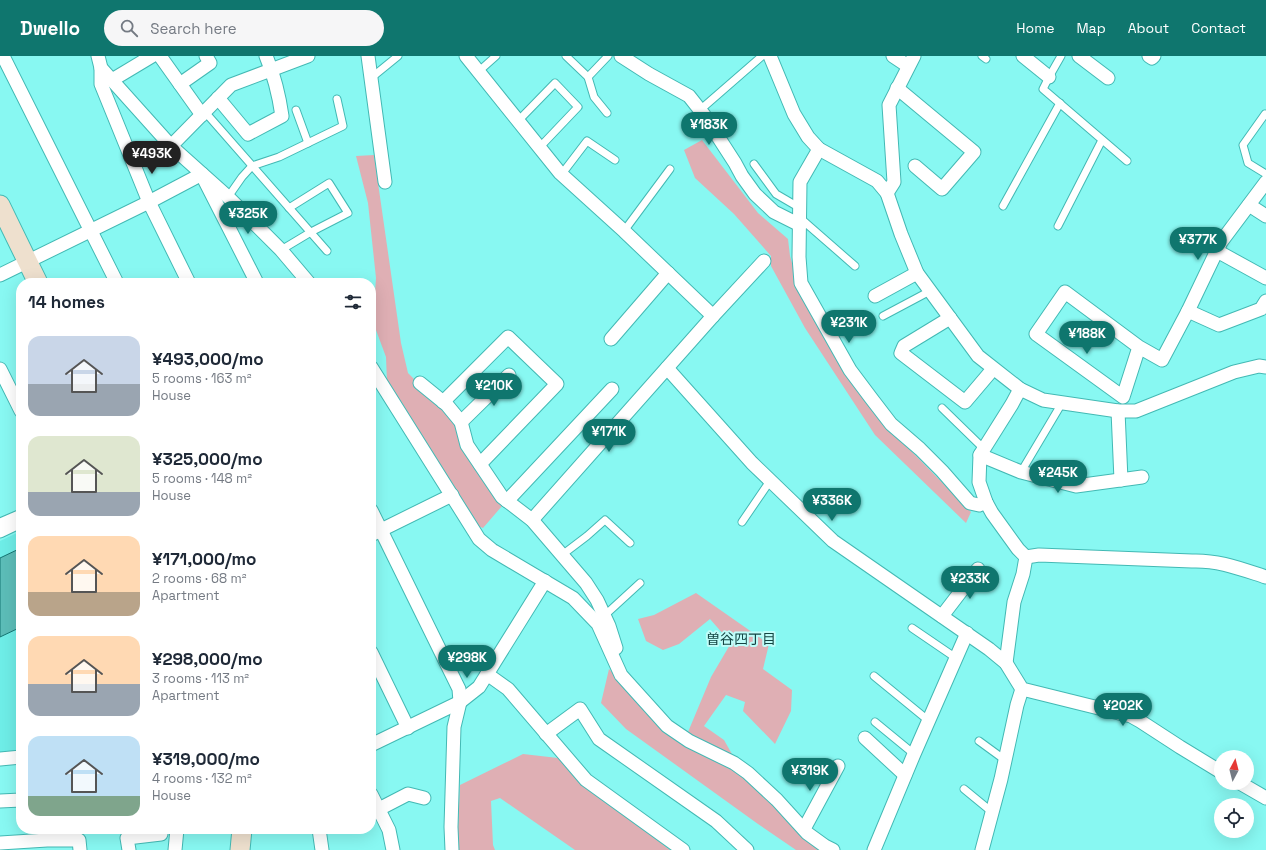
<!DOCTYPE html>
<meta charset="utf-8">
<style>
body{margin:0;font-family:"Space Grotesk","Noto Sans JP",sans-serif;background:#f6f6f7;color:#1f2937;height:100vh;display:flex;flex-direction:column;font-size:15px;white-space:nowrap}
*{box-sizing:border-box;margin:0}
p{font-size:13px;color:#747a83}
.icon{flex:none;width:22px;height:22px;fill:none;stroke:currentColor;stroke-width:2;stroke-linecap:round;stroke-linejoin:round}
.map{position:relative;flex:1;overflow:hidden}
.side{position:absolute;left:16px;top:222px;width:360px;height:556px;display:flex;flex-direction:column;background:#fff;border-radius:16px;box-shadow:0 4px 16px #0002}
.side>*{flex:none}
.needle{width:26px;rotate:7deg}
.tools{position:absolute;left:1214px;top:694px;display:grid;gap:8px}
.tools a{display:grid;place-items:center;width:40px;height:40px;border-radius:50%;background:#fff;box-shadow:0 4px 16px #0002;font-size:20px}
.price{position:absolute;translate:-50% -34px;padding:0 9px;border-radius:14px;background:#0f766e;color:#fff;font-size:13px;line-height:26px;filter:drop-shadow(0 1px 2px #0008)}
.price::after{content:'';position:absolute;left:50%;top:24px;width:12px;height:9px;margin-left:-6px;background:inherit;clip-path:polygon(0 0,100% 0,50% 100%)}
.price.selected{background:#222;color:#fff}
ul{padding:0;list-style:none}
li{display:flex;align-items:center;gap:12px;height:100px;padding:0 12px}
li span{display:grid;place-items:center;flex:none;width:112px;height:80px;border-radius:12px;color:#555}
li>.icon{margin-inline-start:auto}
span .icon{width:48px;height:48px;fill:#fffc;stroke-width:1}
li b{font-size:17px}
h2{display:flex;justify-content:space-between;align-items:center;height:48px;padding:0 12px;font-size:17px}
header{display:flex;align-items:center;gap:24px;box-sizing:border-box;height:56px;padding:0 20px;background:#0f766e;color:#fff}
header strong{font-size:19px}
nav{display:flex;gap:22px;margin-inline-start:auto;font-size:14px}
.search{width:280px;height:36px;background:#f6f6f7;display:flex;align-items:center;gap:10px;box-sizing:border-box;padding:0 14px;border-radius:22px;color:#747a83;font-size:15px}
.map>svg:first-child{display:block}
.built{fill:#6eede7}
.green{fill:#dfafb4}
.building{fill:#5cbdb8;stroke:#157673}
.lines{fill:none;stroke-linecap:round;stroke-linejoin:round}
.lane-casing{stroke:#43b9b4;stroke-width:9}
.street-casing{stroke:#43b9b4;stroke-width:15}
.secondary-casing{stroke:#43b9b4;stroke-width:21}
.lane{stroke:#fff;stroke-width:7}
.street{stroke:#fff;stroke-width:13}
.secondary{stroke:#eee0ce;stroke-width:19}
.labels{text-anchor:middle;stroke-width:4;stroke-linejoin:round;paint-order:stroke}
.neighbourhood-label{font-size:14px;fill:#134543;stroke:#bffdf9}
</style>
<header>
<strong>Dwello</strong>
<div class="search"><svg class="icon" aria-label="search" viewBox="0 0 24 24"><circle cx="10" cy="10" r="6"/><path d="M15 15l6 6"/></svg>Search here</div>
<nav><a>Home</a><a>Map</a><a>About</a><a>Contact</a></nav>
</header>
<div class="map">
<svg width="1266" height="794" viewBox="0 0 1266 794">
<rect width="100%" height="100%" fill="#88f8f2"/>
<path class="built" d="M21,475V697L0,699V485Z"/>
<g class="green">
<path d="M702,84L758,157L788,183L790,200L800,235L879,362L971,456L966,467L875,379L805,272L771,210V200L734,158L695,122L684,94Z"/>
<path d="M374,99L401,287L408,317L458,367L465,395L502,450L483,472L475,469L387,325L386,301L373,266L376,222L368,147L356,100Z"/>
<path d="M696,537L769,588L763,613L792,634L791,655L775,688L743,655L745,646L726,639L704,670L724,684L745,721L823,794H796L758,768L626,673L601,647L609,613L655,662L683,688L711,621L731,587L710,563L679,588L663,594L646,585L638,563L654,559Z"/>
<path d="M523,698L558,702L602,741L670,794H575L500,742L491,745L493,789L495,794H457L460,729Z"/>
</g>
<path class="building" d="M21,492V571L0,581V502Z"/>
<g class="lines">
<defs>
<g id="lane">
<path d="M566,0L588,21L594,41L607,57"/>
<path d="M982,0L986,3"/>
<path d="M1061,0L1049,21L1043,33L1127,105"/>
<path d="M478,16L496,0"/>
<path d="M588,21L608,0"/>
<path d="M371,22L398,0"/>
<path d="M296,54L308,87"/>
<path d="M700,54L762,0"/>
<path d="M205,56L327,195"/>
<path d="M1265,58L1243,89L1248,107L1266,118"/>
<path d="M518,65L555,27L578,51L539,92"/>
<path d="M754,108L776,138L800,152"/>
<path d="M561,119L587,85L615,104"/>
<path d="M228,141L242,121L252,110L279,101L343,70L337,43"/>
<path d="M1003,150L1060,47"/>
<path d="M800,162L855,210"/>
<path d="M1058,170L1102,84"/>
<path d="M624,175L670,113"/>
<path d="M281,194L311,176L348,157L329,127L289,152"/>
<path d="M883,260L930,235"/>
<path d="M942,352L981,390L980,397"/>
<path d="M1021,416L1062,347"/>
<path d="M0,466L21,457"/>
<path d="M742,466L770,425"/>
<path d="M562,499L587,480L605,464L630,487"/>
<path d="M604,560L640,527"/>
<path d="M912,572L956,602"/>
<path d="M874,620L929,665"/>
<path d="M875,666L914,698"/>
<path d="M979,685L1005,704"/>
<path d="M964,733L992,756"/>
</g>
<g id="street">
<path d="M3,0L117,227"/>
<path d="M98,0L101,12L171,90L228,141L281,194L309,227"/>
<path d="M160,0L202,59"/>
<path d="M368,0L385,126"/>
<path d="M466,0L560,117L624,175L713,260"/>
<path d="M621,0L649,18L689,40L704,59L735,107L742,120L755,138L774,156L800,169"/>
<path d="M770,0L794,58L808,81L819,93L877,125L887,137L901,178L917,217L978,300L1020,333L1043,344L1118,355H1136L1234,316L1259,310L1266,311"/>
<path d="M893,0L908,10"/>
<path d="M1023,0L1049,21"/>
<path d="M1079,0L1108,22"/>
<path d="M1149,0L1152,2L1154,0"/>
<path d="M101,12V28L149,146L189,227"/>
<path d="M112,24L152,0"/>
<path d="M180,28L210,7L206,0"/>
<path d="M897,32L974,96L942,133L915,110"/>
<path d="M218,42L248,78L282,60C279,39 274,19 266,0"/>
<path d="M171,90L231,29L308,0"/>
<path d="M819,93L800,126L799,201L801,227L850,314L871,342L891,368L920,393L942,415L970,447L979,449L986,446"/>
<path d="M205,125L257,227"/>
<path d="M887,137L894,126L889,49L914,0"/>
<path d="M1249,149L1266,160"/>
<path d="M1217,195L1266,222"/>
<path d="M0,219L149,146L202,118"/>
<path d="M875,240L917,217"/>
<path d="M1188,255L1219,269L1261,253L1266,245"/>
<path d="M950,262L904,290L901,297L965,346L993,313"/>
<path d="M611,283L668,217"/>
<path d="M1139,291L1123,341L1036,278L1065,236L1139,291L1162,304L1188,255L1221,186L1266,126"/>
<path d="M371,311L479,483L492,494L573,542L598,568L621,619L667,670L689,685L734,707L748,717L777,744L807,777L825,790L833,794"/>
<path d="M667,312L752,407L833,485L989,593L1006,607L1022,633L1131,660L1140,665L1180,691L1221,716"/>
<path d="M0,313L21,355"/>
<path d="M420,327L447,349L461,366L467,389L502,441L532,464L586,527L597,544L609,570L616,592"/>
<path d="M1020,333L1012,348L980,399L979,426L986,446L992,457L1018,493L1026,501"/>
<path d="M443,346L508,281L557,328L480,408"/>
<path d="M1118,355L1121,424"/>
<path d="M461,366L509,319"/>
<path d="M980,399L1021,416L1076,430L1142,421"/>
<path d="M507,445L612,333"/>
<path d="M371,454L459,633L460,646L454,671L451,771L452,794"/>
<path d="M532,464L713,260L764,205"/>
<path d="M0,475L21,465"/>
<path d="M371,479L452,439"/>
<path d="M1026,501L1039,499L1192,505C1219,504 1241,513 1266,521"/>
<path d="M942,560L978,513"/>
<path d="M371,596L408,672"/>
<path d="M1006,607L1014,546L1023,518L1026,501"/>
<path d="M487,618L508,633L586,724L683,794"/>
<path d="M546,678L580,653L599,683L716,765L747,794"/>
<path d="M865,682L905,719"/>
<path d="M371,689L460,646L479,631L545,525"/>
<path d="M0,703L21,701"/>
<path d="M1240,727L1266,742"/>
<path d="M371,738L389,774L393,794"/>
<path d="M0,745L21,744"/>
<path d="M379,753L408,738L424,742"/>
<path d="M319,773L322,794"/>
<path d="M804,773L838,710"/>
<path d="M0,787L47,784H79L80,794"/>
<path d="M129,794L127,782L161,778"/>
<path d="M175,794L177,773"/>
<path d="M874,794L914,698L967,577"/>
<path d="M982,794L1001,723L1017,649L1022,633"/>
</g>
<g id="secondary">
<path d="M0,149L38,227"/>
<path d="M240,794L242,773"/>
</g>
</defs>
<use href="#lane" class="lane-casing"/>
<use href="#street" class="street-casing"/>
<use href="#secondary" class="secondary-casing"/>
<use href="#lane" class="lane"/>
<use href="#street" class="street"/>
<use href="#secondary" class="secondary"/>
</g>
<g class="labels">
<g class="neighbourhood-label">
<text x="741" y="588">曽谷四丁目</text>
</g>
</g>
</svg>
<div class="tools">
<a><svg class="needle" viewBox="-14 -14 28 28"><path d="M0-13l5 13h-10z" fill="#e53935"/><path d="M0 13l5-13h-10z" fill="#747a83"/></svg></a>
<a><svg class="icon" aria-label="locate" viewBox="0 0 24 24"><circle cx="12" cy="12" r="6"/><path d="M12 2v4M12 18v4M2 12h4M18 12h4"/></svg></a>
</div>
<b class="price" style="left:709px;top:90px">¥183K</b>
<b class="price selected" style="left:152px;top:119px">¥493K</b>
<b class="price" style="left:248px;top:179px">¥325K</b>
<b class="price" style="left:1198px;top:205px">¥377K</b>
<b class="price" style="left:849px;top:288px">¥231K</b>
<b class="price" style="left:1087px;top:299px">¥188K</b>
<b class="price" style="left:494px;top:351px">¥210K</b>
<b class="price" style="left:609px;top:397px">¥171K</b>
<b class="price" style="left:1058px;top:438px">¥245K</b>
<b class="price" style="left:832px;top:466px">¥336K</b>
<b class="price" style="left:970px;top:544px">¥233K</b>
<b class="price" style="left:467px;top:623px">¥298K</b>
<b class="price" style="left:1123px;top:671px">¥202K</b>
<b class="price" style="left:810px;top:736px">¥319K</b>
<section class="side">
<h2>14 homes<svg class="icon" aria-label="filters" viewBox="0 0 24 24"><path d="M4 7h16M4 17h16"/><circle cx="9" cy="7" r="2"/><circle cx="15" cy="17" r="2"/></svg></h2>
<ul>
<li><span style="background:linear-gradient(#c9d6e8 60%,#9aa5b1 0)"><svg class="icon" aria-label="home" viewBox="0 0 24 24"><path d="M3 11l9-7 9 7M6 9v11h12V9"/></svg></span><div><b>¥493,000/mo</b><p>5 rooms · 163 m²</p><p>House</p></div></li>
<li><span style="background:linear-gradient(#dfe7d0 70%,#9aa5b1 0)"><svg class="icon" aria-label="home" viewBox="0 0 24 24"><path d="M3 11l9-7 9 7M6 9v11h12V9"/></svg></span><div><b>¥325,000/mo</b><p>5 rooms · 148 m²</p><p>House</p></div></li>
<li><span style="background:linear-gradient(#ffd9b3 70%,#b9a48a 0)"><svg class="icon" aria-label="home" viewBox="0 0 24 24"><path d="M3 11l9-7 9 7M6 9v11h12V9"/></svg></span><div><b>¥171,000/mo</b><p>2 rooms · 68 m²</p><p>Apartment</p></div></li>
<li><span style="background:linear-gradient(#ffd9b3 60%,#9aa5b1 0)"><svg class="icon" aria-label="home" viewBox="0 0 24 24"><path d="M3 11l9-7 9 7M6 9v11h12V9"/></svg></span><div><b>¥298,000/mo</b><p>3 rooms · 113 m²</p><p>Apartment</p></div></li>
<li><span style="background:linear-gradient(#bfe0f5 75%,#7fa58c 0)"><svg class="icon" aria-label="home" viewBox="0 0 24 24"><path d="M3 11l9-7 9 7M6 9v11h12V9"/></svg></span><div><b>¥319,000/mo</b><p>4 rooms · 132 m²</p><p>House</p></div></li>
</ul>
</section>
</div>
